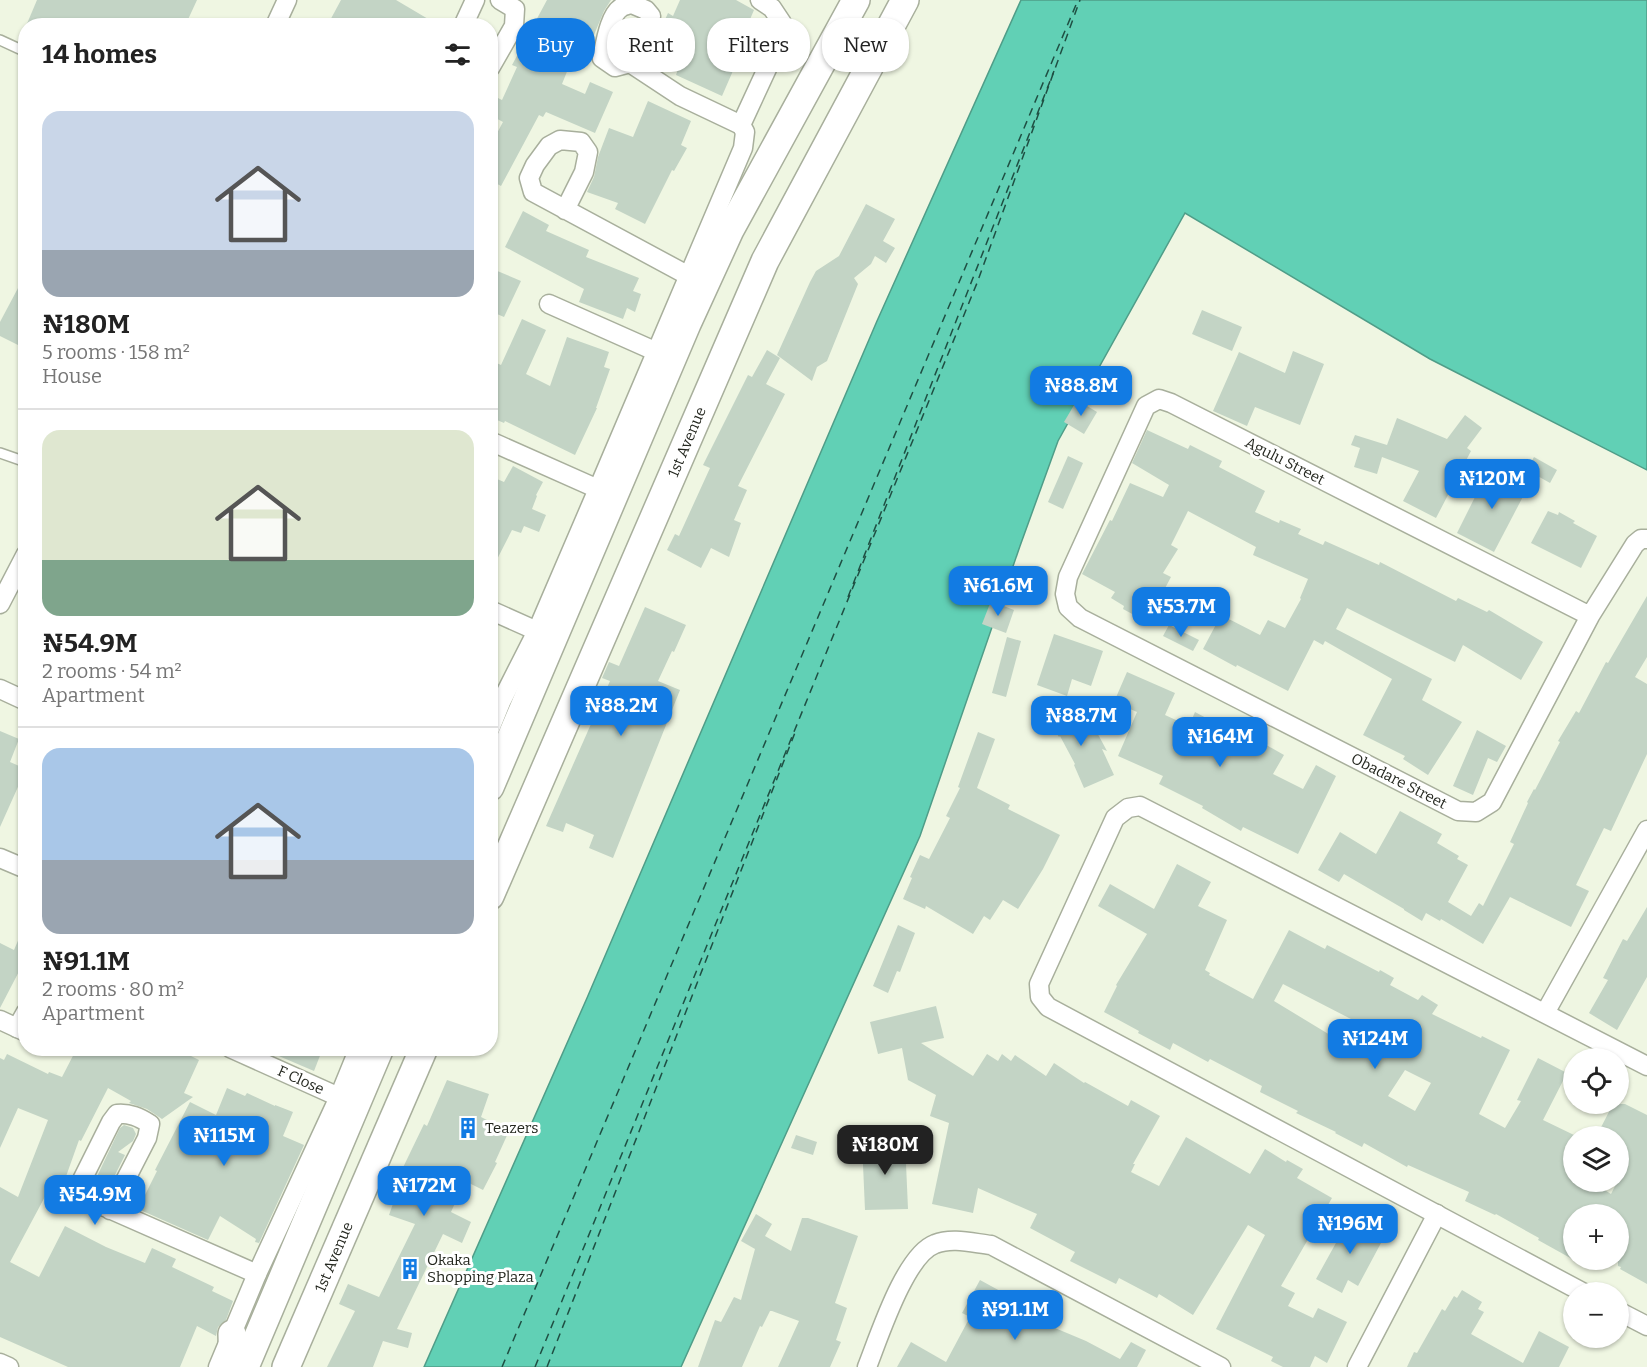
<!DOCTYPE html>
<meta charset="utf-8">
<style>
body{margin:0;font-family:Bitter,serif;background:#f6f6f6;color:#222;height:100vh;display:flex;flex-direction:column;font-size:22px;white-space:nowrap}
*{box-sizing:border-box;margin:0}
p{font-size:20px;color:#767676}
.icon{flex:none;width:33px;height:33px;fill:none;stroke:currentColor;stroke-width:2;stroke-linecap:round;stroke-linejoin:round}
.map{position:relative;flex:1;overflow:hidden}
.details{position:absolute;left:18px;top:18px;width:480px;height:1038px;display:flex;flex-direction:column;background:#fff;border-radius:24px;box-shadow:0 2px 4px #0004}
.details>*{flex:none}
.banner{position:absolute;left:516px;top:18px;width:570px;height:54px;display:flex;gap:12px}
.buttons{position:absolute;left:1563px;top:1048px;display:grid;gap:12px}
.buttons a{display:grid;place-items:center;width:66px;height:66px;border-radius:50%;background:#fff;box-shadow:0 2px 4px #0004;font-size:30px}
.price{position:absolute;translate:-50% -51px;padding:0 14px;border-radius:12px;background:#127be3;color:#fff;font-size:20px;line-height:39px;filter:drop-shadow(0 2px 3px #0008)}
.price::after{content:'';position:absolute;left:50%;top:36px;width:18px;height:14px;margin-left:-9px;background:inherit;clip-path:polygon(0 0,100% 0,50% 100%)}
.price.active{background:#222;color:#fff}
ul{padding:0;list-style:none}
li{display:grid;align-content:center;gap:12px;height:318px;padding:0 24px}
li+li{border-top:2px solid #e0e0e0}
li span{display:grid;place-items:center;height:186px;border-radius:18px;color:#555}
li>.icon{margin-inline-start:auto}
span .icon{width:108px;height:108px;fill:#fffc;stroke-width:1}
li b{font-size:26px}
h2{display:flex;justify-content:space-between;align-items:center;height:72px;padding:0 24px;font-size:26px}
.pill{padding:0 21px;border-radius:24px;background:#fff;box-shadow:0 2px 4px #0004;font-size:21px;line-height:54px}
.pill.active{background:#127be3;color:#fff}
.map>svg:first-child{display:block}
.water{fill:#61d0b5;stroke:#4f9d88;stroke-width:1.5}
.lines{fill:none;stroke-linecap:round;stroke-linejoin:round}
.ferry{stroke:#1f4f43;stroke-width:1.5;stroke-dasharray:8 6;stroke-linecap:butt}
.building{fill:#c3d4c5;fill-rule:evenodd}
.service-casing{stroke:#a8af9c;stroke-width:12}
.minor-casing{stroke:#a8af9c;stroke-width:21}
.secondary-casing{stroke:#a8af9c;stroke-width:30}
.service{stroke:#fff;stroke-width:9}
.minor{stroke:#fff;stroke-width:18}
.secondary{stroke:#fff;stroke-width:27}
.labels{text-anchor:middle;stroke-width:6;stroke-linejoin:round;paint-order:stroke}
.street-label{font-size:15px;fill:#24271f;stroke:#fff}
.poi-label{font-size:15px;fill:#24271f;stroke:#fff;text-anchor:start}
</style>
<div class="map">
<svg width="1647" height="1367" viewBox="0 0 1647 1367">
<rect width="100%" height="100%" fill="#eff6e2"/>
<path class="water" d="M1021,0H1647V470L1430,359L1185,213L1058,441L1020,546L920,836L681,1367H424L587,998L877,321Z"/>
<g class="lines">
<g class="ferry">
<path d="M848,597L1054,71"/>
<path d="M502,1367L1078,0"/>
<path d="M535,1367L977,283L1080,0"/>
<path d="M547,1367L796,730"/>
</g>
</g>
<g class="building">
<path d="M37,0H197L185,26H26Z"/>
<path d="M341,0H396L440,26H327Z"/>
<path d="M547,0H611L604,11L591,42L581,37L562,84L585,94L590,82L613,92L595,133L546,112L543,117L539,115L501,186L490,180V146L503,122L490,115V94L502,100L517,67L512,65Z"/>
<path d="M680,0H736L754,10L748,24L743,21L728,52L739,57L722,96L676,75L678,69L649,55L668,13L673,16Z"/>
<path d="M648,101L691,121L681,145L687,148L674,171L672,170L645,224L615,209L618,203L587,192L594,177L598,157L609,128L633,137Z"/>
<path d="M866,204L895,219L883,241L895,248L886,263L875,256L871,264L854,278L858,284L827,361L817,367L812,381L777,355L810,282L816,271L839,256Z"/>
<path d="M523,211L549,225L546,231L589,250L586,257L639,278L633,291L641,294L635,312L627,308L623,319L579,302L584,289L505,247Z"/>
<path d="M495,270L521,281L504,317L490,311V280Z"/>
<path d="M26,273V335L20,346L0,336V322Z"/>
<path d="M1202,310L1242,327L1232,351L1192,334Z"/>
<path d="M522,319L546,330L526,374L550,386L567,337L609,352L604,367L610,369L596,408H597L575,455L505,421L504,423L490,417V360L501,365Z"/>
<path d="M767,350L780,358L766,384L785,394L738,486L747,490L734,520L741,523L729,557L711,548L701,568L667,550L675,534L679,536L710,468L703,465L748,375L752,377Z"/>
<path d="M1293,351L1324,364L1300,425L1255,407L1247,426L1213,411L1239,352L1285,373Z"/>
<path d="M1077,400L1097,412L1084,434L1064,422Z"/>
<path d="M1465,415L1482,428L1467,448L1471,451L1436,518L1403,501L1419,471L1382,457L1377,474L1354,467L1360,448L1351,445L1355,435L1387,445L1397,418L1447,439Z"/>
<path d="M1147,430L1188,449L1190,445L1222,461L1219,467L1265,491L1255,512L1279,523L1280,520L1301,529L1298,534L1323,545L1325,541L1379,565L1380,562L1456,601L1458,598L1487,612L1489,610L1543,642L1521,680L1463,645L1455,662L1347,608L1336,629L1432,679L1422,700L1462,722L1428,775L1403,759L1405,756L1363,735L1392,679L1325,641L1323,645L1314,640L1288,691L1237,665L1236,667L1203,649L1221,615L1260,635L1268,620L1285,628L1301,599L1300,598L1308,579L1253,555L1256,547L1188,511L1171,545L1178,549L1163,573L1171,577L1147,622L1123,609L1124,606L1111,598L1115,592L1082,574L1110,520L1112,521L1130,483L1163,497L1169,485L1132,463Z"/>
<path d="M1068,456L1083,463L1063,509L1048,502Z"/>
<path d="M1534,457L1557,470L1550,483L1527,470Z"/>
<path d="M513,466L543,482L536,495L537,496L532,509L546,515L539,532L524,526L521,533L512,530L490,573V476L504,482Z"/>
<path d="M1490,467L1528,487L1494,552L1457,533Z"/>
<path d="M1548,511L1558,515L1559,512L1575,521L1573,523L1597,536L1581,568L1531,543Z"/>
<path d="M1647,596V657L1635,677L1647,684V754L1611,831L1604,828L1576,885L1589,891L1571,927L1510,897L1483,944L1441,919L1440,921L1426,913L1422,921L1404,910V909L1344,874L1339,882L1318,870L1340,832L1376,854L1400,811L1442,834L1437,843L1459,856L1457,859L1468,865L1448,902L1471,916L1479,903L1483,906L1514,844L1510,842L1528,803L1527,802L1534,789L1535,790L1560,742L1558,741L1576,711L1579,713L1606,662L1608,663Z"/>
<path d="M991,601L1014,610L1006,633L982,624Z"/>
<path d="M645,607L686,625L674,652L672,651L658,681L680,690L613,858L589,848L594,835L566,823L563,832L546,826L610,681L602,678L609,662L619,666Z"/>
<path d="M1169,625L1199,640L1193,651L1163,636Z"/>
<path d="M1054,634L1103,651L1091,686L1072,679L1067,696L1037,685Z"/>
<path d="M1007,637L1021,641L1006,697L992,693Z"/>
<path d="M1127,672L1175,693L1165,715L1189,726L1195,712L1223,727L1226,722L1284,755L1273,774L1303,789L1316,765L1336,776L1298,854L1243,827L1241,831L1202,808L1203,806L1159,784L1163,776L1118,756L1137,712L1114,702Z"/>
<path d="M1061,702L1082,734L1094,727L1107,751L1102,749L1114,775L1084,788L1074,765L1075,764L1060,736L1059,737L1044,714Z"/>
<path d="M1477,730L1506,746L1497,762L1488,758L1473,795L1453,786Z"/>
<path d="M0,731L19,739L10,762L26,769L0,827Z"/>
<path d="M978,732L995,739L977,788L1010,805L1008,809L1060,835L1043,869L1018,909L1003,900L990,920L984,916L973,934L926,906L925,909L903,899L912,878L910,877L920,855L929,859L950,818L946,816L960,788L958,787Z"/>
<path d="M1177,864L1211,882L1198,906L1227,920L1205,970L1210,973L1209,975L1253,999L1289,930L1325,949L1327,945L1379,972L1380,970L1394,978L1390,985L1418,1000L1422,995L1438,1005L1432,1014L1481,1038L1482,1036L1510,1050L1479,1114L1505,1128L1521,1101L1517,1100L1538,1058L1567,1073L1543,1120L1574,1135V1182H1592L1611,1194L1617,1182H1618V1137H1596L1613,1104H1625L1647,1115V1284L1620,1269L1621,1267L1618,1266V1215H1574V1260L1538,1240L1539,1238L1496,1214L1495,1215L1465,1201L1469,1192L1408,1165L1407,1167L1364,1143L1362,1147L1335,1133L1336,1132L1296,1113L1298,1111L1260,1092L1262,1086L1210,1059L1208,1062L1173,1043L1170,1050L1138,1033L1139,1031L1104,1012L1117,986L1116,985L1147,934L1098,906L1110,884L1154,909ZM1283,984L1382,1035L1368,1058L1274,1001ZM1405,1070L1431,1083L1415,1111L1388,1096Z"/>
<path d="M1647,907V977L1617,1030L1589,1013L1608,980L1603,978L1623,939L1627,941Z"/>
<path d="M26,922V958L0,1008V943L14,950Z"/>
<path d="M898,925L915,933L900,972L897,971L888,993L873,986Z"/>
<path d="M936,1006L944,1038L921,1043L973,1076L987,1054L998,1061L1002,1054L1011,1061L1015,1055L1046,1076L1054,1063L1084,1083L1085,1082L1128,1106L1131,1100L1160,1116L1133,1164H1135L1131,1172L1159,1186L1186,1137L1250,1174L1265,1149L1286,1162L1287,1160L1303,1169L1297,1178L1332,1198L1281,1286L1295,1293L1288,1306L1313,1318L1318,1308L1347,1322L1327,1363L1315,1356L1310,1367H1283L1271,1361L1273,1357L1216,1329L1265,1235L1248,1225L1193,1315L1159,1294L1157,1298L1119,1278L1116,1284L1070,1261L1075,1252L1030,1228L1037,1214L978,1188L973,1213L932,1204L949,1123L930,1116L936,1095L908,1080L902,1048L878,1054L870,1022Z"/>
<path d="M77,1048H175L199,1060L184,1093L193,1097L162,1119L147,1109L129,1103L131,1101L108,1088L81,1141L79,1140L59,1196L48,1191L10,1262L39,1277L65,1226L106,1247L145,1263L152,1248L176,1259L172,1267L214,1287L212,1291L233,1301L226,1320L218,1327L216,1336L197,1326L180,1367H68L0,1337V1187L18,1197L48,1120L18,1108L0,1148V1058L4,1060L7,1054L48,1074L49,1072L62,1077Z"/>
<path d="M260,1048H323L314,1071Z"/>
<path d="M447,1080L489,1094L481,1117L509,1131L495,1162L497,1163L483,1190L465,1181L451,1212L471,1222L462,1243L443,1234L397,1329L412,1333L408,1348L383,1341L373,1367H327L355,1311L339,1304L348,1284L379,1297L415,1224L389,1215L400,1184L396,1182L424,1124L427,1126Z"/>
<path d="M227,1088L245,1096L247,1093L275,1106V1105L293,1112L283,1136L304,1145L259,1243L255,1242L256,1239L220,1216L208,1240L138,1209L157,1171L155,1170L190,1102L216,1115Z"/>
<path d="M124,1125L133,1128L136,1134L133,1141L118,1152L125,1155L105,1195L92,1189V1187L120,1128Z"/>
<path d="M796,1135L817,1142L813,1155L791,1148Z"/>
<path d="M905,1141L908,1209L865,1210L862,1142Z"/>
<path d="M756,1214L772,1224L765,1236L791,1251L802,1218H808L858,1236L835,1303L847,1308L836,1340L841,1342L830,1367H778L799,1321L772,1311H770L762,1327L760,1326L742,1367H698L715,1320L721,1322L734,1297L741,1300L755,1249L741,1241Z"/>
<path d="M1352,1214L1377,1227L1371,1237L1381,1243L1358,1286L1348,1280L1342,1293L1316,1279Z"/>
<path d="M980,1280L1013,1298L1008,1307L1043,1321V1323L1086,1341L1120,1359L1131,1342L1146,1350L1137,1367H897L911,1342L946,1362L970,1317L962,1313Z"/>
<path d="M1462,1290L1482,1302L1478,1309L1484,1312L1471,1334L1523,1363L1539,1331L1569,1347L1559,1367H1407L1414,1352L1417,1353L1442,1309L1445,1311L1454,1296L1457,1298Z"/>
</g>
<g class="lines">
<defs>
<g id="service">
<path d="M0,40L26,52"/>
<path d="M0,453L26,462"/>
</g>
<g id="minor">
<path d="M275,26L287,0"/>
<path d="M463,26L475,0"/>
<path d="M490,68L514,26L515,9L500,0"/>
<path d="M741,125L778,45L782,23L772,8L760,0"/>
<path d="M565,210L584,172L588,152L581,142L560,140L549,146L535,165L529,178L533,192L689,276"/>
<path d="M549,304L657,352"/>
<path d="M490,441L598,489"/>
<path d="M0,604L26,554"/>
<path d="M490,610L537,631"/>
<path d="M1590,616L1171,403L1159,399L1146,406L1068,577L1065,594L1068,607L1080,618L1458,811L1476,812L1492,802L1590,616L1635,544L1641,539H1647"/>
<path d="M0,689L26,701"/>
<path d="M490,729L501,702L537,631L598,489L743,148L745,132L741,125L680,96L630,63L615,67L602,58C605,45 609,14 622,7C623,6 631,4 632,4L646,10L651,16C649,34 639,48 630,63"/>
<path d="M0,858L26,869"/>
<path d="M1545,1013L1647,830"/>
<path d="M0,1020L26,1032"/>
<path d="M17,1028L26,1012"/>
<path d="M230,1048L339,1097"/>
<path d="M110,1210L147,1138L150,1124C139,1117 130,1113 117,1114L111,1122L80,1184L82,1197L257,1274"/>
<path d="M1584,1293L1048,1007L1040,997L1039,984L1115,818L1128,808L1140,806L1647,1066"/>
<path d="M1618,1311L1647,1326"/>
<path d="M0,1363L9,1367"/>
<path d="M218,1367L257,1274L339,1097L359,1048"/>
<path d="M867,1367C879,1337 905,1255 935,1244C952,1237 973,1243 991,1245L1221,1367"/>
<path d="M1357,1367L1437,1214"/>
</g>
<g id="secondary">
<path d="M490,787L687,324L730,230L856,0"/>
<path d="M490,896L765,261L905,0"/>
<path d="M232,1334L233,1367"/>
<path d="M245,1367L380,1048"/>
<path d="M286,1367L424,1048"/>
</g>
</defs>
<use href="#service" class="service-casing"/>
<use href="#minor" class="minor-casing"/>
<use href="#secondary" class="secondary-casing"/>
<use href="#service" class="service"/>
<use href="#minor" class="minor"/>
<use href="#secondary" class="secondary"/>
</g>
<defs>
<symbol id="building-bare" viewBox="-9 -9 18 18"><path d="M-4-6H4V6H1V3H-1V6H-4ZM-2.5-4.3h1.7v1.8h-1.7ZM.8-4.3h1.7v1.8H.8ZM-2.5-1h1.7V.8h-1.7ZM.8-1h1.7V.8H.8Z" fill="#127be3" stroke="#fff" stroke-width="2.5" paint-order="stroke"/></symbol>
</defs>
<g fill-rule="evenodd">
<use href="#building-bare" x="453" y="1113" width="30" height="30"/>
<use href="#building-bare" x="395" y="1254" width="30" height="30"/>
</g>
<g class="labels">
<g class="street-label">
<text transform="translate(687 442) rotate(-67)" y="5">1st Avenue</text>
<text transform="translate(1285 461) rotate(27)" y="5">Agulu Street</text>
<text transform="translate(1399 781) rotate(27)" y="5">Obadare Street</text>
<text transform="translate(301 1080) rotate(24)" y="5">F Close</text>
<text transform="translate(334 1257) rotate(-67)" y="5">1st Avenue</text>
</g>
<g class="poi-label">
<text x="485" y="1133">Teazers</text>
<text x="427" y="1265">Okaka<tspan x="427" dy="17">Shopping Plaza</tspan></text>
</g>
</g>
</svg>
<div class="buttons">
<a><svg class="icon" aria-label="locate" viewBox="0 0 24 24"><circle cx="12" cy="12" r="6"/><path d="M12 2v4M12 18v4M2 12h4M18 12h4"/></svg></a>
<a><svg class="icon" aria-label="layers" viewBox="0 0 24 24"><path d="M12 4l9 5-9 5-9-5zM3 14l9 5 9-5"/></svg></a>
<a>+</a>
<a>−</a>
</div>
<b class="price" style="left:1081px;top:417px">₦88.8M</b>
<b class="price" style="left:1492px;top:510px">₦120M</b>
<b class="price" style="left:998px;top:617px">₦61.6M</b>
<b class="price" style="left:1181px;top:638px">₦53.7M</b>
<b class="price" style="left:621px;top:737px">₦88.2M</b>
<b class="price" style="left:1081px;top:747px">₦88.7M</b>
<b class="price" style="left:1220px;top:768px">₦164M</b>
<b class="price" style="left:1375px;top:1070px">₦124M</b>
<b class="price" style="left:224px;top:1167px">₦115M</b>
<b class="price active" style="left:885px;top:1176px">₦180M</b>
<b class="price" style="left:424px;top:1217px">₦172M</b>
<b class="price" style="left:95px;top:1226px">₦54.9M</b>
<b class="price" style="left:1350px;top:1255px">₦196M</b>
<b class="price" style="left:1015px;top:1341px">₦91.1M</b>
<div class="banner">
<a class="pill active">Buy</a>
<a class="pill">Rent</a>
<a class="pill">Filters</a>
<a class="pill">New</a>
</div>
<section class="details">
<h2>14 homes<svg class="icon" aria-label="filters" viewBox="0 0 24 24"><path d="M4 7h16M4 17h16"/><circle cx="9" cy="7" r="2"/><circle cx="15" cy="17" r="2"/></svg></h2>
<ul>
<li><span style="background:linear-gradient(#c9d6e8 75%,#9aa5b1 0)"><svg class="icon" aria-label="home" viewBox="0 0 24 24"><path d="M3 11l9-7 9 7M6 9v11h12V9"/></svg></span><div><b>₦180M</b><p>5 rooms · 158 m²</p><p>House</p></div></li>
<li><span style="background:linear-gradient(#dfe7d0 70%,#7fa58c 0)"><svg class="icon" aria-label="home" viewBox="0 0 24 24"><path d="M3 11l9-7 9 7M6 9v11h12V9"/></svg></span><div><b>₦54.9M</b><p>2 rooms · 54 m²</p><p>Apartment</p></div></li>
<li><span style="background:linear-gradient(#a9c7e8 60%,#9aa5b1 0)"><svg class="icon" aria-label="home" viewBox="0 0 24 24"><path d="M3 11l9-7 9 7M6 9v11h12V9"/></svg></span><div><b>₦91.1M</b><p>2 rooms · 80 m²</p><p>Apartment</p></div></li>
</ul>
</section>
</div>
